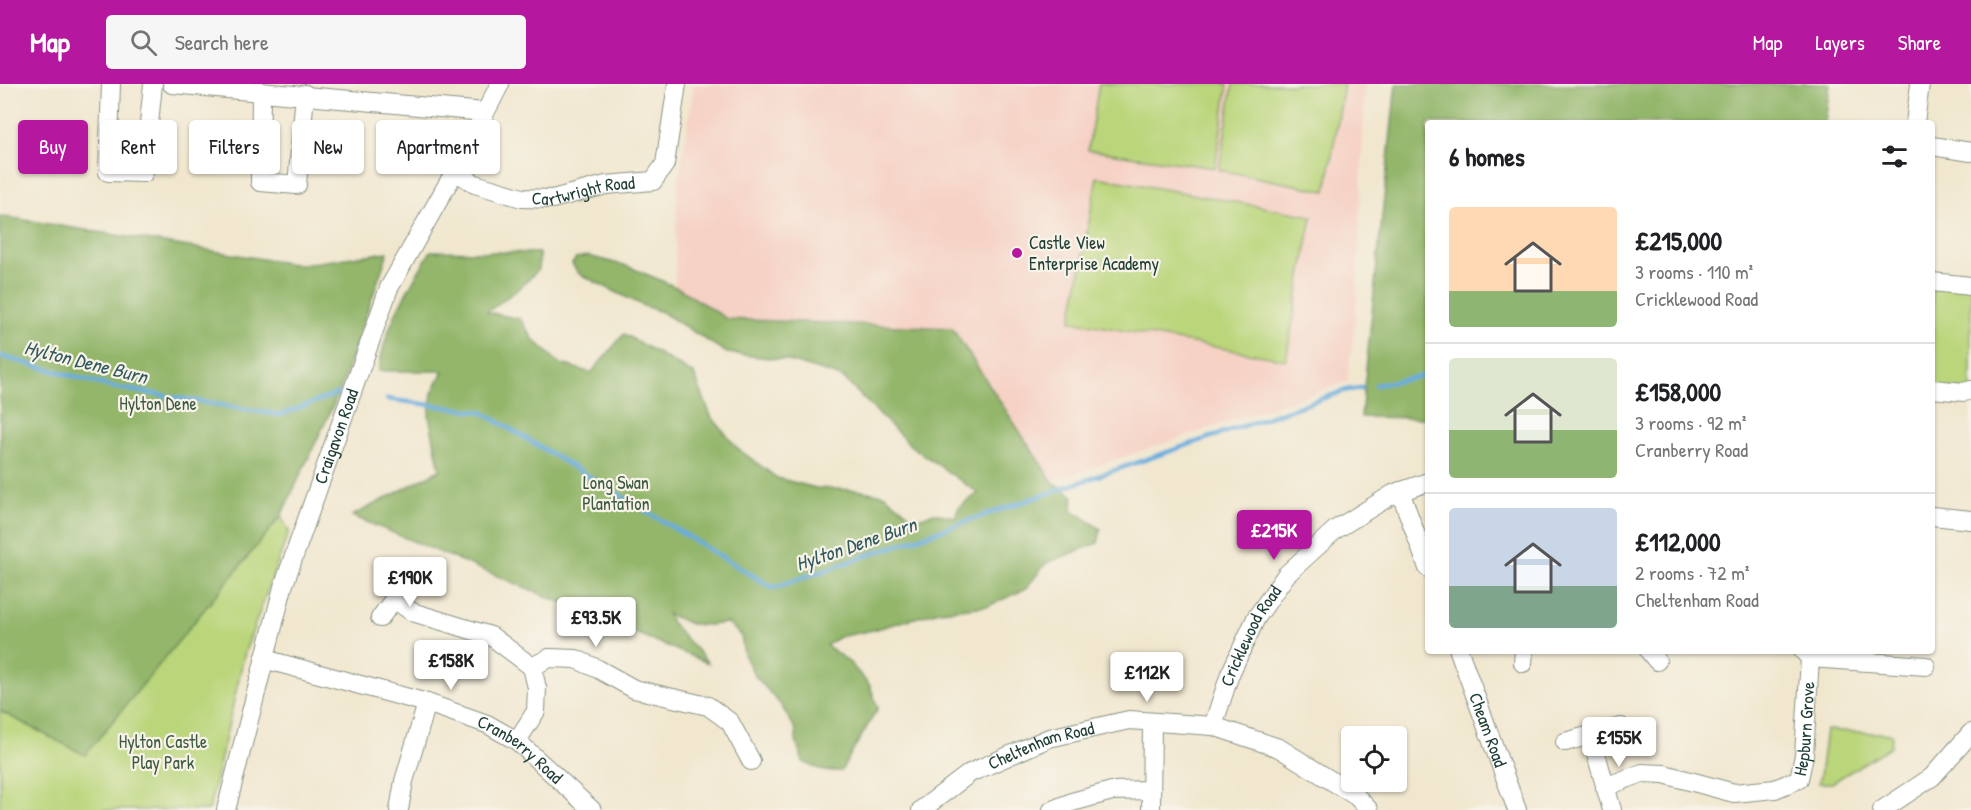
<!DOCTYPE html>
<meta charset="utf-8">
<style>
body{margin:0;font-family:"Patrick Hand",sans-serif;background:#f6f6f6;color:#202124;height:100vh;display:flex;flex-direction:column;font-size:22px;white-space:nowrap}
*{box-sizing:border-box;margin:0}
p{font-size:20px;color:#757577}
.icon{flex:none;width:33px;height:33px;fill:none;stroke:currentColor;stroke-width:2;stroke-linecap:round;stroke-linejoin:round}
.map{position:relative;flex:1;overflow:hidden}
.sheet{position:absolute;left:1425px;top:36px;width:510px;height:534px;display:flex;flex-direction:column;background:#fff;border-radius:6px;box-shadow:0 2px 4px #0004}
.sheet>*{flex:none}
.top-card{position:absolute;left:18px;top:36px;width:570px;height:54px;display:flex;gap:12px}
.controls{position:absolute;left:1341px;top:642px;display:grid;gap:12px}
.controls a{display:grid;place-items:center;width:66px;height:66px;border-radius:6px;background:#fff;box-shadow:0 2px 4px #0004;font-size:30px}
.price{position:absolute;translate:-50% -51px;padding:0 14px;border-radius:6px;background:#fff;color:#222;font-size:20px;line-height:39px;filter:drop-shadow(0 2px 3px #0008)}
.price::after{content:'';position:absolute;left:50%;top:36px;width:18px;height:14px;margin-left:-9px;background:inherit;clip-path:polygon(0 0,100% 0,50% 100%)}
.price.active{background:#b5179e;color:#fff}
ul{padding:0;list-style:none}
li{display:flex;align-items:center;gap:18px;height:150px;padding:0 24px}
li+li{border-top:2px solid #e0e0e0}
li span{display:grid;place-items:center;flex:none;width:168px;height:120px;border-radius:6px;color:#555}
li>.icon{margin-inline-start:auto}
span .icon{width:72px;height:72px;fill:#fffc;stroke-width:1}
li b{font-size:26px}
h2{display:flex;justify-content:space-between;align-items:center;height:72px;padding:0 24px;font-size:26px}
.tag{padding:0 21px;border-radius:6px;background:#fff;box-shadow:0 2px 4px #0004;font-size:21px;line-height:54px}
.tag.active{background:#b5179e;color:#fff}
header{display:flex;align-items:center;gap:36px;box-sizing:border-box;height:84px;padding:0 30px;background:#b5179e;color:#fff}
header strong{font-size:28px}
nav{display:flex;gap:33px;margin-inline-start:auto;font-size:21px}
.search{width:420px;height:54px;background:#f6f6f6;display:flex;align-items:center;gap:15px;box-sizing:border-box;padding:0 21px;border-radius:6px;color:#757577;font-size:22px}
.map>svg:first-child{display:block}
.built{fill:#f6d2c5}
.green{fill:#bad57a;stroke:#6c8957;stroke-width:1.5}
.forest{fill:#93b66a;stroke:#597a4f;stroke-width:1.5}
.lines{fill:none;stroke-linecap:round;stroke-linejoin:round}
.stream{stroke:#69adde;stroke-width:4.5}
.minor-casing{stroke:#889282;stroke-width:20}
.minor{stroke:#fff;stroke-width:18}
.poi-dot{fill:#b5179e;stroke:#f7f3e8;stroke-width:2}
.labels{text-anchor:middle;stroke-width:4.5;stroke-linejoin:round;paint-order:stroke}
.street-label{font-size:18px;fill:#1f3d34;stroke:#f7f3e8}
.poi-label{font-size:18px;fill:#1f3d34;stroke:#f7f3e8;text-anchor:start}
.park-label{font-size:18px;fill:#3e5b42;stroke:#f7f3e8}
.water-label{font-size:20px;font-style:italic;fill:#32595e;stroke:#f7f3e8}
</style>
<header>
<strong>Map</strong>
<div class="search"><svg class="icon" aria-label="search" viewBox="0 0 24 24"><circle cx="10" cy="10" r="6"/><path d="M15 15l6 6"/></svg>Search here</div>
<nav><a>Map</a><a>Layers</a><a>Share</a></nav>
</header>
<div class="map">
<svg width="1971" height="726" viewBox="0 0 1971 726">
<rect width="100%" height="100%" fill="#f7f3e8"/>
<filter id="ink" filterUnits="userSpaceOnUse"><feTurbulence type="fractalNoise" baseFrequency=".0167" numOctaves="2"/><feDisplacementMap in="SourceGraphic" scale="12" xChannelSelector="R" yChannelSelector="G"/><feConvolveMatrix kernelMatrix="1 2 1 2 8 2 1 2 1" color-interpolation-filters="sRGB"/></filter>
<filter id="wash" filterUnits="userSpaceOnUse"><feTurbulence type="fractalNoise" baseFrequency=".008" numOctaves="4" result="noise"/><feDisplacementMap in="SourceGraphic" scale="24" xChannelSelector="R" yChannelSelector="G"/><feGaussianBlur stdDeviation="1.35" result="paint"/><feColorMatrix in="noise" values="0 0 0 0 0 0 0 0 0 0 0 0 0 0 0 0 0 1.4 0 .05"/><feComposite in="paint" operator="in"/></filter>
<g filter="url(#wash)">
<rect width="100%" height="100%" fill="#f1e7cf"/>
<path class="built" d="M694,0H1365L1356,230L1347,298L1052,397L952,244L674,233L677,108Z"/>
<g class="green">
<path d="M1099,0H1228L1215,84L1088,66Z"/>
<path d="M1233,0H1344L1326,107L1219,86Z"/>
<path d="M1097,93L1312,132L1286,276L1071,237Z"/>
<path d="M1932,198L1971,202V306L1932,305Z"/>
<path d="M281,432L289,447L245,568L209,726H0V627L85,670Z"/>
<path d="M1826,646L1892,650L1891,662L1832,699H1819Z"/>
</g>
<g class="forest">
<path d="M1396,0H1830L1825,39H1428V334L1361,333Z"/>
<path d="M0,132L299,181L388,168L339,309L281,432L85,671L0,627Z"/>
<path d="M431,167L539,169V185L521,203L487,228L520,235L533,255L559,279L591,289L624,250L694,290L711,332L737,364L777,394L816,404L856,406L885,411L915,435L934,429L955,433L959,423L978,409L911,362L842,293L786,276L727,269L662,228L644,222L579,190L572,180L576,174L588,172L627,182L660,196L680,205L727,235L952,244L1052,397L1073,412L1072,426L1101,445L1098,459L1046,479L1026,505L988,522L939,527L873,546L839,553L826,561L850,579L870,602L878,624L841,687H824L803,678L796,657V646L781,621L755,592L744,570L741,551L727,539L709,541L691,540L667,530C676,550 695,561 708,579L352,432L440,386L429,332L432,309L443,287H379C384,242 408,205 431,167Z"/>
</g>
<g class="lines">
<g class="stream">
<path d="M0,272L112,303L280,331L339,309"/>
<path d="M1376,301L1428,291"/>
<path d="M387,315L482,328L773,504L1347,306L1362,304"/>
</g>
</g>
</g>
<g filter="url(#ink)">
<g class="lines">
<defs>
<g id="minor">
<path d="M111,0L108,88L144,89L153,0"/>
<path d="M172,0L485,28"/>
<path d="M261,7L260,98L297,101L305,10"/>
<path d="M1915,39L1920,0"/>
<path d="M1932,62L1971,68"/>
<path id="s1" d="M455,87L475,100L522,114L552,115L606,101L653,97L665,80L677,0"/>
<path d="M1932,198L1971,202"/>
<path d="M1932,305L1964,308L1971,306"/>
<path d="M1400,407L1428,484"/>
<path d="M1932,432L1971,436"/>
<path d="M394,515L412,528L491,552L532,583L549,574L576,575L598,585L634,605L708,622L730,638L751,677"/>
<path d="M380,534L394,515L397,495"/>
<path id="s2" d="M1459,567L1517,726"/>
<path d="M1649,567L1657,577"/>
<path d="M1803,567L1810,574L1926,582"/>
<path id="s3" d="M264,575L427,619L487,640L517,657L592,726"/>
<path d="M1523,579L1524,567"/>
<path id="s4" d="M1213,642L1230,590L1256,534L1286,491L1335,446L1393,410L1428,398"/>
<path d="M1591,652L1612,726"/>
<path d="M517,657L536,627L537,604L532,583"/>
<path d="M1565,658L1621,643"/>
<path id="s5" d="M1605,703L1642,689L1664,690L1734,709L1775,705L1799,695L1804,671L1810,574"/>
<path id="s6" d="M226,726L283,503L389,204L455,87L500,0"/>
<path d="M399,726L404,697L427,619"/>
<path id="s7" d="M921,726L970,689L1049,654L1129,636L1213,642L1279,664L1356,712L1369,726"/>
<path d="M1052,726L1072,718L1112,707L1151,706"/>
<path d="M1151,726L1152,638"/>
<path d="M1882,726L1932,693L1971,649"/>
</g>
</defs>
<use href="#minor" class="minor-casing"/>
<use href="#minor" class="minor"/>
</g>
</g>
<circle class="poi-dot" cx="1017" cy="169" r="6"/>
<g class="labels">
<g class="street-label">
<text dy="6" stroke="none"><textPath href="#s1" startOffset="135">Cartwright Road</textPath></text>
<text dy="6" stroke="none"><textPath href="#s6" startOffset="390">Craigavon Road</textPath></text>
<text dy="6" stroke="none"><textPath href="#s4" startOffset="98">Cricklewood Road</textPath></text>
<text dy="6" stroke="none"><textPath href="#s5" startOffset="252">Hepburn Grove</textPath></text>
<text dy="6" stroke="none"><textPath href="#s2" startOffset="84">Cheam Road</textPath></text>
<text dy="6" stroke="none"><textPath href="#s7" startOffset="138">Cheltenham Road</textPath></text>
<text dy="6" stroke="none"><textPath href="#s3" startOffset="274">Cranberry Road</textPath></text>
</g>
<g class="poi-label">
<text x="1029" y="165">Castle View<tspan x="1029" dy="21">Enterprise Academy</tspan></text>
</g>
<g class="park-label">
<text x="158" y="326">Hylton Dene</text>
<text x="616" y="405">Long Swan<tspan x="616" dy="21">Plantation</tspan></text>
<text x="163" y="664">Hylton Castle<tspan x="163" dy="21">Play Park</tspan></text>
</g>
<g class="water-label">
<text transform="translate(86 278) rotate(14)" y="7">Hylton Dene Burn</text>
<text transform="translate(856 460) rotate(-19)" y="7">Hylton Dene Burn</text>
</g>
</g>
</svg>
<div class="controls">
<a><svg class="icon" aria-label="locate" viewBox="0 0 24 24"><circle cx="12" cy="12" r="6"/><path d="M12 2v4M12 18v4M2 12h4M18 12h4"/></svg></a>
</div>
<b class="price active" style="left:1274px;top:477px">£215K</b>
<b class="price" style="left:410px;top:524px">£190K</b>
<b class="price" style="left:596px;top:564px">£93.5K</b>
<b class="price" style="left:451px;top:607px">£158K</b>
<b class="price" style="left:1147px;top:619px">£112K</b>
<b class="price" style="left:1619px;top:684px">£155K</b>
<div class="top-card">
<a class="tag active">Buy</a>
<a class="tag">Rent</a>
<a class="tag">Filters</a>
<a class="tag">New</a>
<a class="tag">Apartment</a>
</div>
<section class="sheet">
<h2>6 homes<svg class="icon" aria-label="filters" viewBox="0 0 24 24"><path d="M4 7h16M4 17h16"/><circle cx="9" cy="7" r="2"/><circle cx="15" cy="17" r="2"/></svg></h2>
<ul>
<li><span style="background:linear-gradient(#ffd9b3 70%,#8fb573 0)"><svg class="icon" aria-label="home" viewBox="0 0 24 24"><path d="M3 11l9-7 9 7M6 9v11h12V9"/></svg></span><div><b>£215,000</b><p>3 rooms · 110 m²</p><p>Cricklewood Road</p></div></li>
<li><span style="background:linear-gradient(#dfe7d0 60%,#8fb573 0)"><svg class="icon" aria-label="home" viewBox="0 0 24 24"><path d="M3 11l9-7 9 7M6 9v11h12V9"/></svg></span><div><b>£158,000</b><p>3 rooms · 92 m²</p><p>Cranberry Road</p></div></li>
<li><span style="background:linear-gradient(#c9d6e8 65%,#7fa58c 0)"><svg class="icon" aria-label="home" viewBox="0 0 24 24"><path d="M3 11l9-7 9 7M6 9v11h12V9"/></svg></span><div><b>£112,000</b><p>2 rooms · 72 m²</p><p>Cheltenham Road</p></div></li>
</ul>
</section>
</div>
